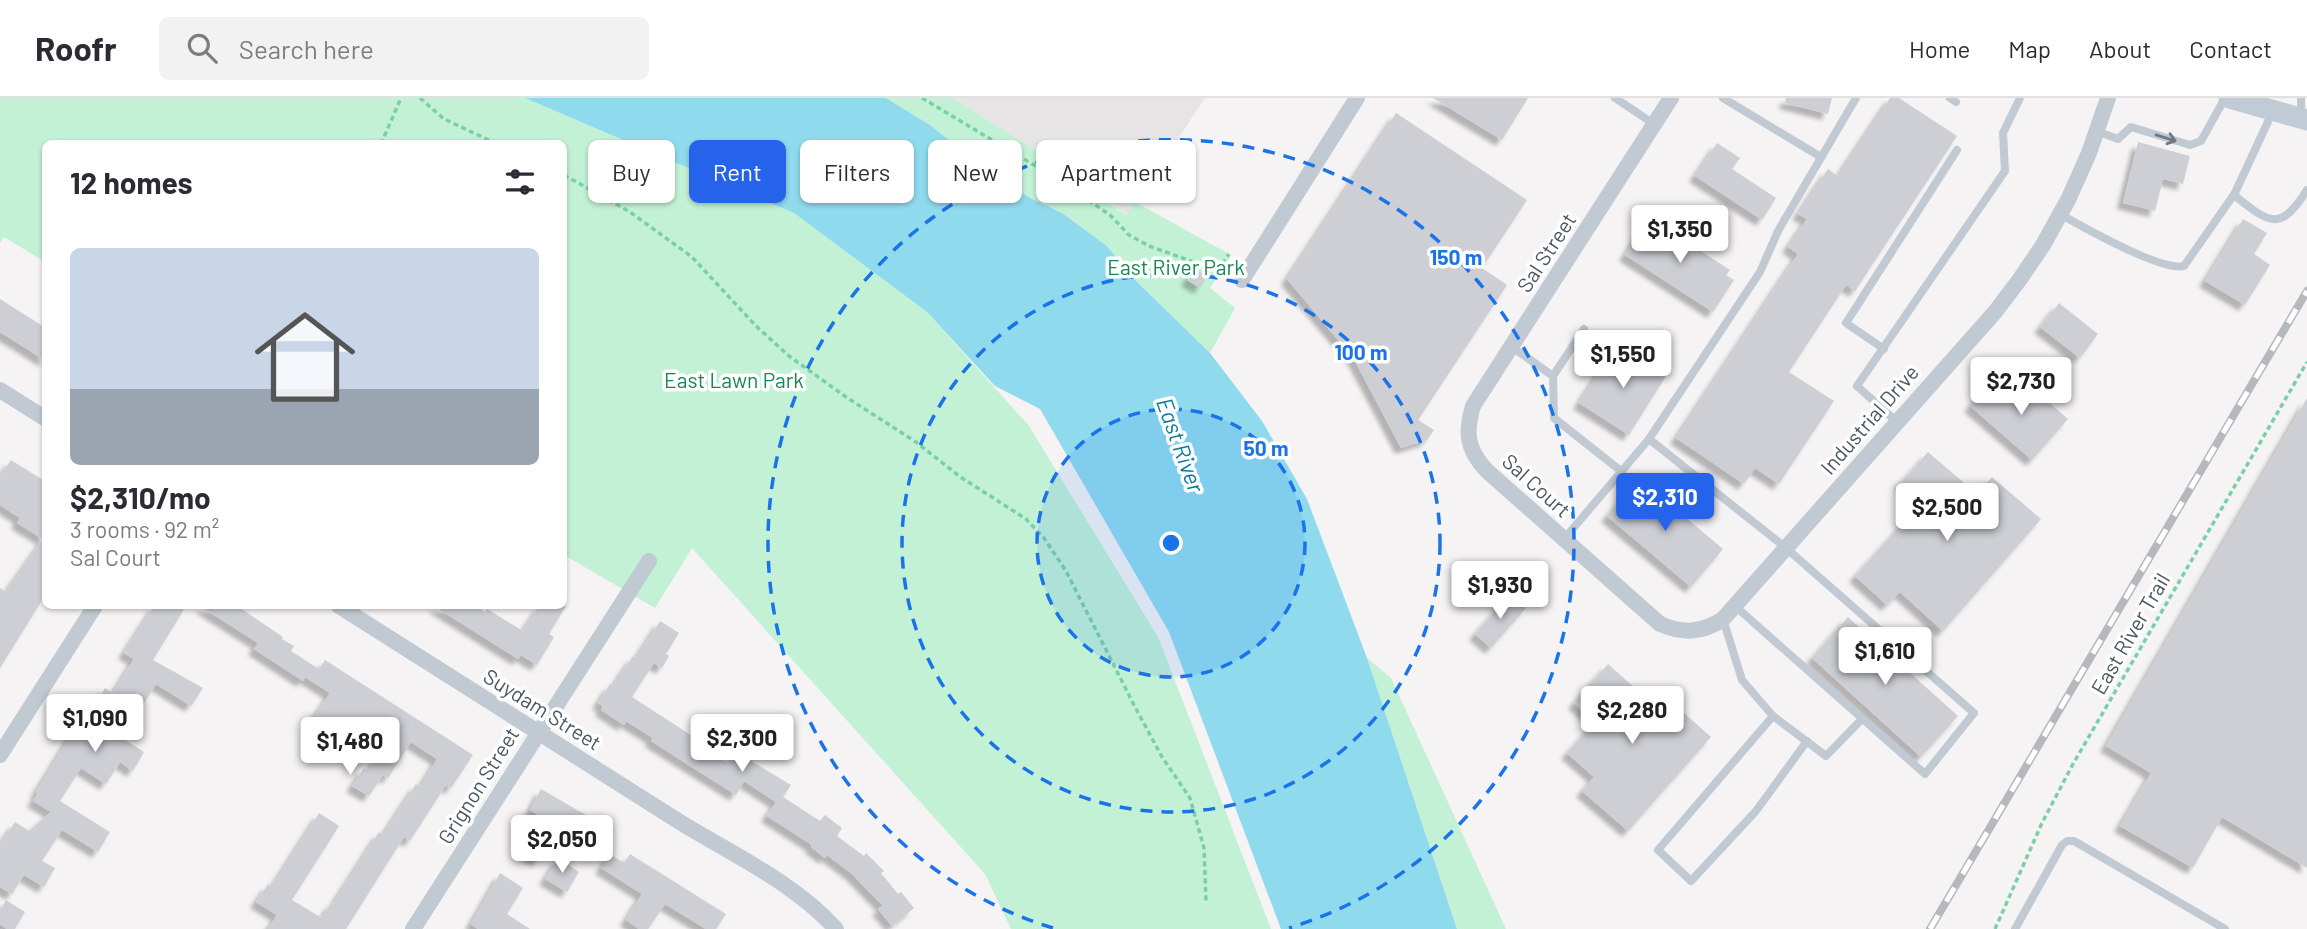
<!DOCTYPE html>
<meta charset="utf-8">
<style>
body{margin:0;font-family:Barlow,sans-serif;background:#f2f2f3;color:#2b2b33;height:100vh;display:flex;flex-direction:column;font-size:26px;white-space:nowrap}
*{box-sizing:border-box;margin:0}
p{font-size:23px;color:#7c7c81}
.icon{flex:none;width:38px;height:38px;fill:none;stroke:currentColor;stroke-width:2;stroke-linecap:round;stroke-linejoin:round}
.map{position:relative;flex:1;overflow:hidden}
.panel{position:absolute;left:42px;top:42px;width:525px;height:469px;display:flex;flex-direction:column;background:#fff;border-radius:10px;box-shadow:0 2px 5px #0004}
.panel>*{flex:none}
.banner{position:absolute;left:588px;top:42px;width:665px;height:63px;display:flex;gap:14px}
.price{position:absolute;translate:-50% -60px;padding:0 16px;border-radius:7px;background:#fff;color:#222;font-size:23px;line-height:46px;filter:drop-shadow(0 2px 4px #0008)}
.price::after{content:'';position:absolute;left:50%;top:42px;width:21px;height:16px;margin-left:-10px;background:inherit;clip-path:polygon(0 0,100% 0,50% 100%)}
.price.selected{background:#2563eb;color:#fff}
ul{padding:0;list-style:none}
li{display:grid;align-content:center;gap:14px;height:371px;padding:0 28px}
li span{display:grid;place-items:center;height:217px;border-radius:10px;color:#555}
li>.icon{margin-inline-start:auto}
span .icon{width:126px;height:126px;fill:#fffc;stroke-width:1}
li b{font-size:30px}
h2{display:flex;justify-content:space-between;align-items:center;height:84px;padding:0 28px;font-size:30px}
.chip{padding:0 24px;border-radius:10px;background:#fff;box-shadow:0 2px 5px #0004;font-size:24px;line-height:63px}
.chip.selected{background:#2563eb;color:#fff}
header{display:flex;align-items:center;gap:42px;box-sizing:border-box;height:98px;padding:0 35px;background:#fff;border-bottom:2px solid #e1e1e2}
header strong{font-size:33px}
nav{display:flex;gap:38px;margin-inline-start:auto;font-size:24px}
.search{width:490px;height:63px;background:#f2f2f3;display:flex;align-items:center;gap:18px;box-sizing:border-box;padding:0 24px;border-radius:10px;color:#7c7c81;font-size:26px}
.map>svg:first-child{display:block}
.education{fill:#e6e4e5}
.green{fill:#c3f1d5}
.water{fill:#90daee}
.building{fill:#cdcfd5;filter:url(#shadow)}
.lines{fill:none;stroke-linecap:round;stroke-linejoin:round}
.path{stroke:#7ad0a6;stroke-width:3.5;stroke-dasharray:5 3.5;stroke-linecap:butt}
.lane{stroke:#c1cad2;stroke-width:8}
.street{stroke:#c1cad2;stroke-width:16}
.secondary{stroke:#c1cbd6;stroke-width:21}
.rail-casing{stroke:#b5b8bd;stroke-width:8}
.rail{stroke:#fff;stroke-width:5;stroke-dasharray:16;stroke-linecap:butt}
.oneway{stroke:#6e7983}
.ring{fill:none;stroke:#1a73e8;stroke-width:3.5;stroke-dasharray:12 9}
.labels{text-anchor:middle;stroke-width:7;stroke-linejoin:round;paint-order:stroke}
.street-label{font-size:21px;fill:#4a5661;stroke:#fff}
.park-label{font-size:21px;fill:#17864f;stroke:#fff}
.water-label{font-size:23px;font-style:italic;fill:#0c7c9b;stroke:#fff}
.centre{fill:#1a73e8;stroke:#fff;stroke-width:3.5}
.ring-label{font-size:21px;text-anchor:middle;font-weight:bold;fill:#1a73e8;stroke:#fff;stroke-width:7;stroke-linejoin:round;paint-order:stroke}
</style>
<header>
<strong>Roofr</strong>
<div class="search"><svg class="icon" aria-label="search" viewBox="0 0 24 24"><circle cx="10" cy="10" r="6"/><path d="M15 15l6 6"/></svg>Search here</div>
<nav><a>Home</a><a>Map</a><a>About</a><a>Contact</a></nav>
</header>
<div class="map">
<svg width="2307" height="831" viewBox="0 0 2307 831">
<defs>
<filter id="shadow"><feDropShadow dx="-6" dy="6" stdDeviation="2" flood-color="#0004"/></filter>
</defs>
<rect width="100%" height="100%" fill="#f5f3f3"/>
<path class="education" d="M953,0H1205L1127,117L1034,51Z"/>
<g class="green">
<path d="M0,0H525L794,115L927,214L1029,328L1158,539L1271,831H1011L985,776L692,450L655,510L564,457V46H46L45,164L4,139L0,145Z"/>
<path d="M886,0H953L1034,51L1126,117L1135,104L1231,157L1210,190L1235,210L1210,255L1133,180L1107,148L1062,115L1030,100L978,65L930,27Z"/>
<path d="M1367,560L1391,580L1506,831H1457Z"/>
</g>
<path class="water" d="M525,0H886L930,27L978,65L1030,100L1062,115L1107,148L1133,180L1210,255L1262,323L1307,401L1367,560L1457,831H1281L1169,534L1040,311L995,288L927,214L794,115Z"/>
<g class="building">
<path d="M1433,0H1528L1502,42Z"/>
<path d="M1786,0H1832L1828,16L1785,5Z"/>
<path d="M1890,0H1899L1957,38L1855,193L1846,187L1789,274L1834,303L1779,386L1755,370L1744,386L1676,340L1798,156L1788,149L1807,121L1798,116L1828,71L1838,78Z"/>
<path d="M1396,15L1527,102L1482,170L1507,187L1418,322L1434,332L1427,342L1401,350L1354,261L1287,181Z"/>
<path d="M2138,44L2190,58L2183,86L2163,81L2155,113L2123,105Z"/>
<path d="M1717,45L1740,60L1732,71L1776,100L1762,122L1695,78Z"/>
<path d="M1649,119L1730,172L1726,177L1734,182L1713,214L1625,157Z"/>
<path d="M2243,121L2267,135L2254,156L2270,167L2245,207L2205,183Z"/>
<path d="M1195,170L1207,178L1200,190L1187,182Z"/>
<path d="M0,201L46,230V263L0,234Z"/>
<path d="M2059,205L2098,236L2080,260L2040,229Z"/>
<path d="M1616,247L1666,278L1629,337L1579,305Z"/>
<path d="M1991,284L2011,301L2026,284L2068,321L2032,362L1970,308Z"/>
<path d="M2307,300V770L2222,719L2193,770L2120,728L2151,675L2106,648Z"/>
<path d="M1928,354L1977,396L1992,379L2041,421L1943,533L1900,494L1887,507L1855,478L1922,404L1900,386Z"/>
<path d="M11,362L46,384V496L0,570V490L6,494L43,441L17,425L20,420L0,407V378Z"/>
<path d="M1639,380L1723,451L1691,489L1607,418Z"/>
<path d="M1510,496L1526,510L1491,550L1475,536Z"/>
<path d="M154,508H186L153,562L203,590L191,608L156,586L122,640L144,654L133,673L120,664L106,686L81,670L60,703L110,734L98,754L62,732L42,763L55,770L44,789L24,777L12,796L0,789V747L15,724L29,733L51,714L33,703L38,695L36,694L92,602L96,605L105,590L113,595L134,561L124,555Z"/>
<path d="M200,508H237L283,539L282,541L294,548L291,553L319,571L325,562L473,657L451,690L446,687L410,743L404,739L346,831H268L277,817L256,804L268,786L272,789L319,715L339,728L292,802L322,820L331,805L333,806L379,734L383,737L416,686L420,689L437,661L411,644L388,680L383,677L369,698L352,688L364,670L368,673L386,645L358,627L342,652L330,644L335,636L312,622L330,595L305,579L303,583L254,551L258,545Z"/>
<path d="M434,508H476L485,514L487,511L523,533L539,508H566L549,536L554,539L537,567L521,557L518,561Z"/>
<path d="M1848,519L1958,618L1921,659L1812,560Z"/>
<path d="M660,523L679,535L666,556L669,558L662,570L654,565L632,599L697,641L695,644L729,666L736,654L791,687L783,699L820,723L825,717L842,730L837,738L864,758L866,755L884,773L881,775L898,796L901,794L914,810L892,828L878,811L883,808L851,775L827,757L825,760L811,749L812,747L767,718L776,704L744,683L736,697L651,643L653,640L626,623L624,627L601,612L603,608L598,605L610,586L613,588L633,558L636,560Z"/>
<path d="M1608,566L1656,609L1665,598L1711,639L1628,733L1582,693L1594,679L1567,655L1595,624L1574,605Z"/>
<path d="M541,691L591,720L580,741L559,729L538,763L519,751L540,718L530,712Z"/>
<path d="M610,756L624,765L630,756L726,816L716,831H706L665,806L648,831H639L626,822L642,796L601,770Z"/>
<path d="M558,760L579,774L567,794L545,781Z"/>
<path d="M500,775L523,790L507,816L530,831H478L471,826Z"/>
<path d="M6,802L25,814L15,831H7L0,826V813Z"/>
</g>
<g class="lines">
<g class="path">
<path d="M420,0L444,21L497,46"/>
<path d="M922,0L1059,82L1110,117L1129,137L1149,148L1227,176"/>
<path d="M381,46L401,0"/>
<path d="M564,77L630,114L692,159L756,228L789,258L846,299L916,344L959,378L1026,421L1044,440L1066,473L1134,607L1162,659L1190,700L1204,750L1206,804"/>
<path d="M1218,173L1229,156"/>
<path d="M1995,831L2042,725L2073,666L2307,264"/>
</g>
<g class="lane">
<path d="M1615,0L1654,26"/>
<path d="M1723,0L1821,59"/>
<path d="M1950,0L1956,4"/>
<path d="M2272,15L2234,97C2269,125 2280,135 2307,92"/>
<path d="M2301,17V0"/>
<path d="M2096,33L2118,41L2131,29L2190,47L2201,43L2225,0"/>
<path d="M2060,116C2083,129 2162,174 2184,168L2235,95"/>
<path d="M1512,249L1553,278L1554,320L1621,373"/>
<path d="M1884,251L1846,225L1957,52"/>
<path d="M1553,278L1584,231"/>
<path d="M1896,323L1857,288L2005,73L2003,35L2020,0"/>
<path d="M1649,341L1760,174L1778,133L1856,0"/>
<path d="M1564,441L1649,341L1786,450L1974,615L1925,676L1735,508"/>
<path d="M1723,521L1742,582L1773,618L1826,658L1862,621"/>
<path d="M1773,618L1658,752L1691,783L1756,713L1807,643"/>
<path d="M2015,831L2062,747L2067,743H2074L2225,831"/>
</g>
<g class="street">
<path d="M1671,0L1473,308C1465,335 1467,351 1486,372L1660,526C1683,536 1702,535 1723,521L1995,214L2020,181L2043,147L2068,102L2089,55L2108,0"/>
<path d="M1242,182L1357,0"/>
<path d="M0,292L46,321"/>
<path d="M339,508C451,579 563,650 675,721C729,755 793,783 836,831"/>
<path d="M0,657L95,508"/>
<path d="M413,831L649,463"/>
</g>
<path class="secondary" d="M2229,0L2307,22"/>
<defs>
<path id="rail" d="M1930,831L2307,193"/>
</defs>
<use href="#rail" class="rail-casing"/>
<use href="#rail" class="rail"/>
</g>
<defs><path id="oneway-shaft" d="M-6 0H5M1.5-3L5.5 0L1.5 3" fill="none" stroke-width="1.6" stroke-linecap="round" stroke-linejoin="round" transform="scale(1.75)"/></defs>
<use class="oneway" href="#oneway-shaft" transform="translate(2166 40) rotate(17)"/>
<circle cx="1171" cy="445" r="134" fill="#1a73e8" fill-opacity=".12"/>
<g class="ring">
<circle cx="1171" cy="445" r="134"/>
<circle cx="1171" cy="445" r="269"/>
<path d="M1053 830A403 403 0 1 1 1289 830"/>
</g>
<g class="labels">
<g class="street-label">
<text transform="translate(1547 155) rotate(-57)" y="7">Sal Street</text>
<text transform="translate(1870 322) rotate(-49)" y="7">Industrial Drive</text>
<text transform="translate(1536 388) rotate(42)" y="7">Sal Court</text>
<text transform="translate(2131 536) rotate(-60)" y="7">East River Trail</text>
<text transform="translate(542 612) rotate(32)" y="7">Suydam Street</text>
<text transform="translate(479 688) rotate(-58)" y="7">Grignon Street</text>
</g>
<g class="park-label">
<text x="1176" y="177">East River Park</text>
<text x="734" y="290">East Lawn Park</text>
</g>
<g class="water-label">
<text transform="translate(1180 347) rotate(70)" y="8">East River</text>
</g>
</g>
<circle cx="1171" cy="445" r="10" class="centre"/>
<g class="ring-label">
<text x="1456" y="167">150 m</text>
<text x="1361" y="262">100 m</text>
<text x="1266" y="358">50 m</text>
</g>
</svg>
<b class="price" style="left:1680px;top:167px">$1,350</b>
<b class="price" style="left:1623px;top:292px">$1,550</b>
<b class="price" style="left:2021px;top:319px">$2,730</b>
<b class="price selected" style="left:1665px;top:435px">$2,310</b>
<b class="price" style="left:1947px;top:445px">$2,500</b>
<b class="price" style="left:1500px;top:523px">$1,930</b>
<b class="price" style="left:1885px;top:589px">$1,610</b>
<b class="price" style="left:1632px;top:648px">$2,280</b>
<b class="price" style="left:95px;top:656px">$1,090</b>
<b class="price" style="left:742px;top:676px">$2,300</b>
<b class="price" style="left:350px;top:679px">$1,480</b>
<b class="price" style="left:562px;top:777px">$2,050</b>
<div class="banner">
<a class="chip">Buy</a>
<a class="chip selected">Rent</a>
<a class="chip">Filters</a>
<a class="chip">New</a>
<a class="chip">Apartment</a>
</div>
<section class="panel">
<h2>12 homes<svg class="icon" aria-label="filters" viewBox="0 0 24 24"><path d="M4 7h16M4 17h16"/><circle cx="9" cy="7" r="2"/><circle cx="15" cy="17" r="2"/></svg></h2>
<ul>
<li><span style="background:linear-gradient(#c9d6e8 65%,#9aa5b1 0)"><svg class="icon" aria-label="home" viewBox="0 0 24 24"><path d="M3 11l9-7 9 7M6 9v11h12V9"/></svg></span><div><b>$2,310/mo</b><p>3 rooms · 92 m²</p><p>Sal Court</p></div></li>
</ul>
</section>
</div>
